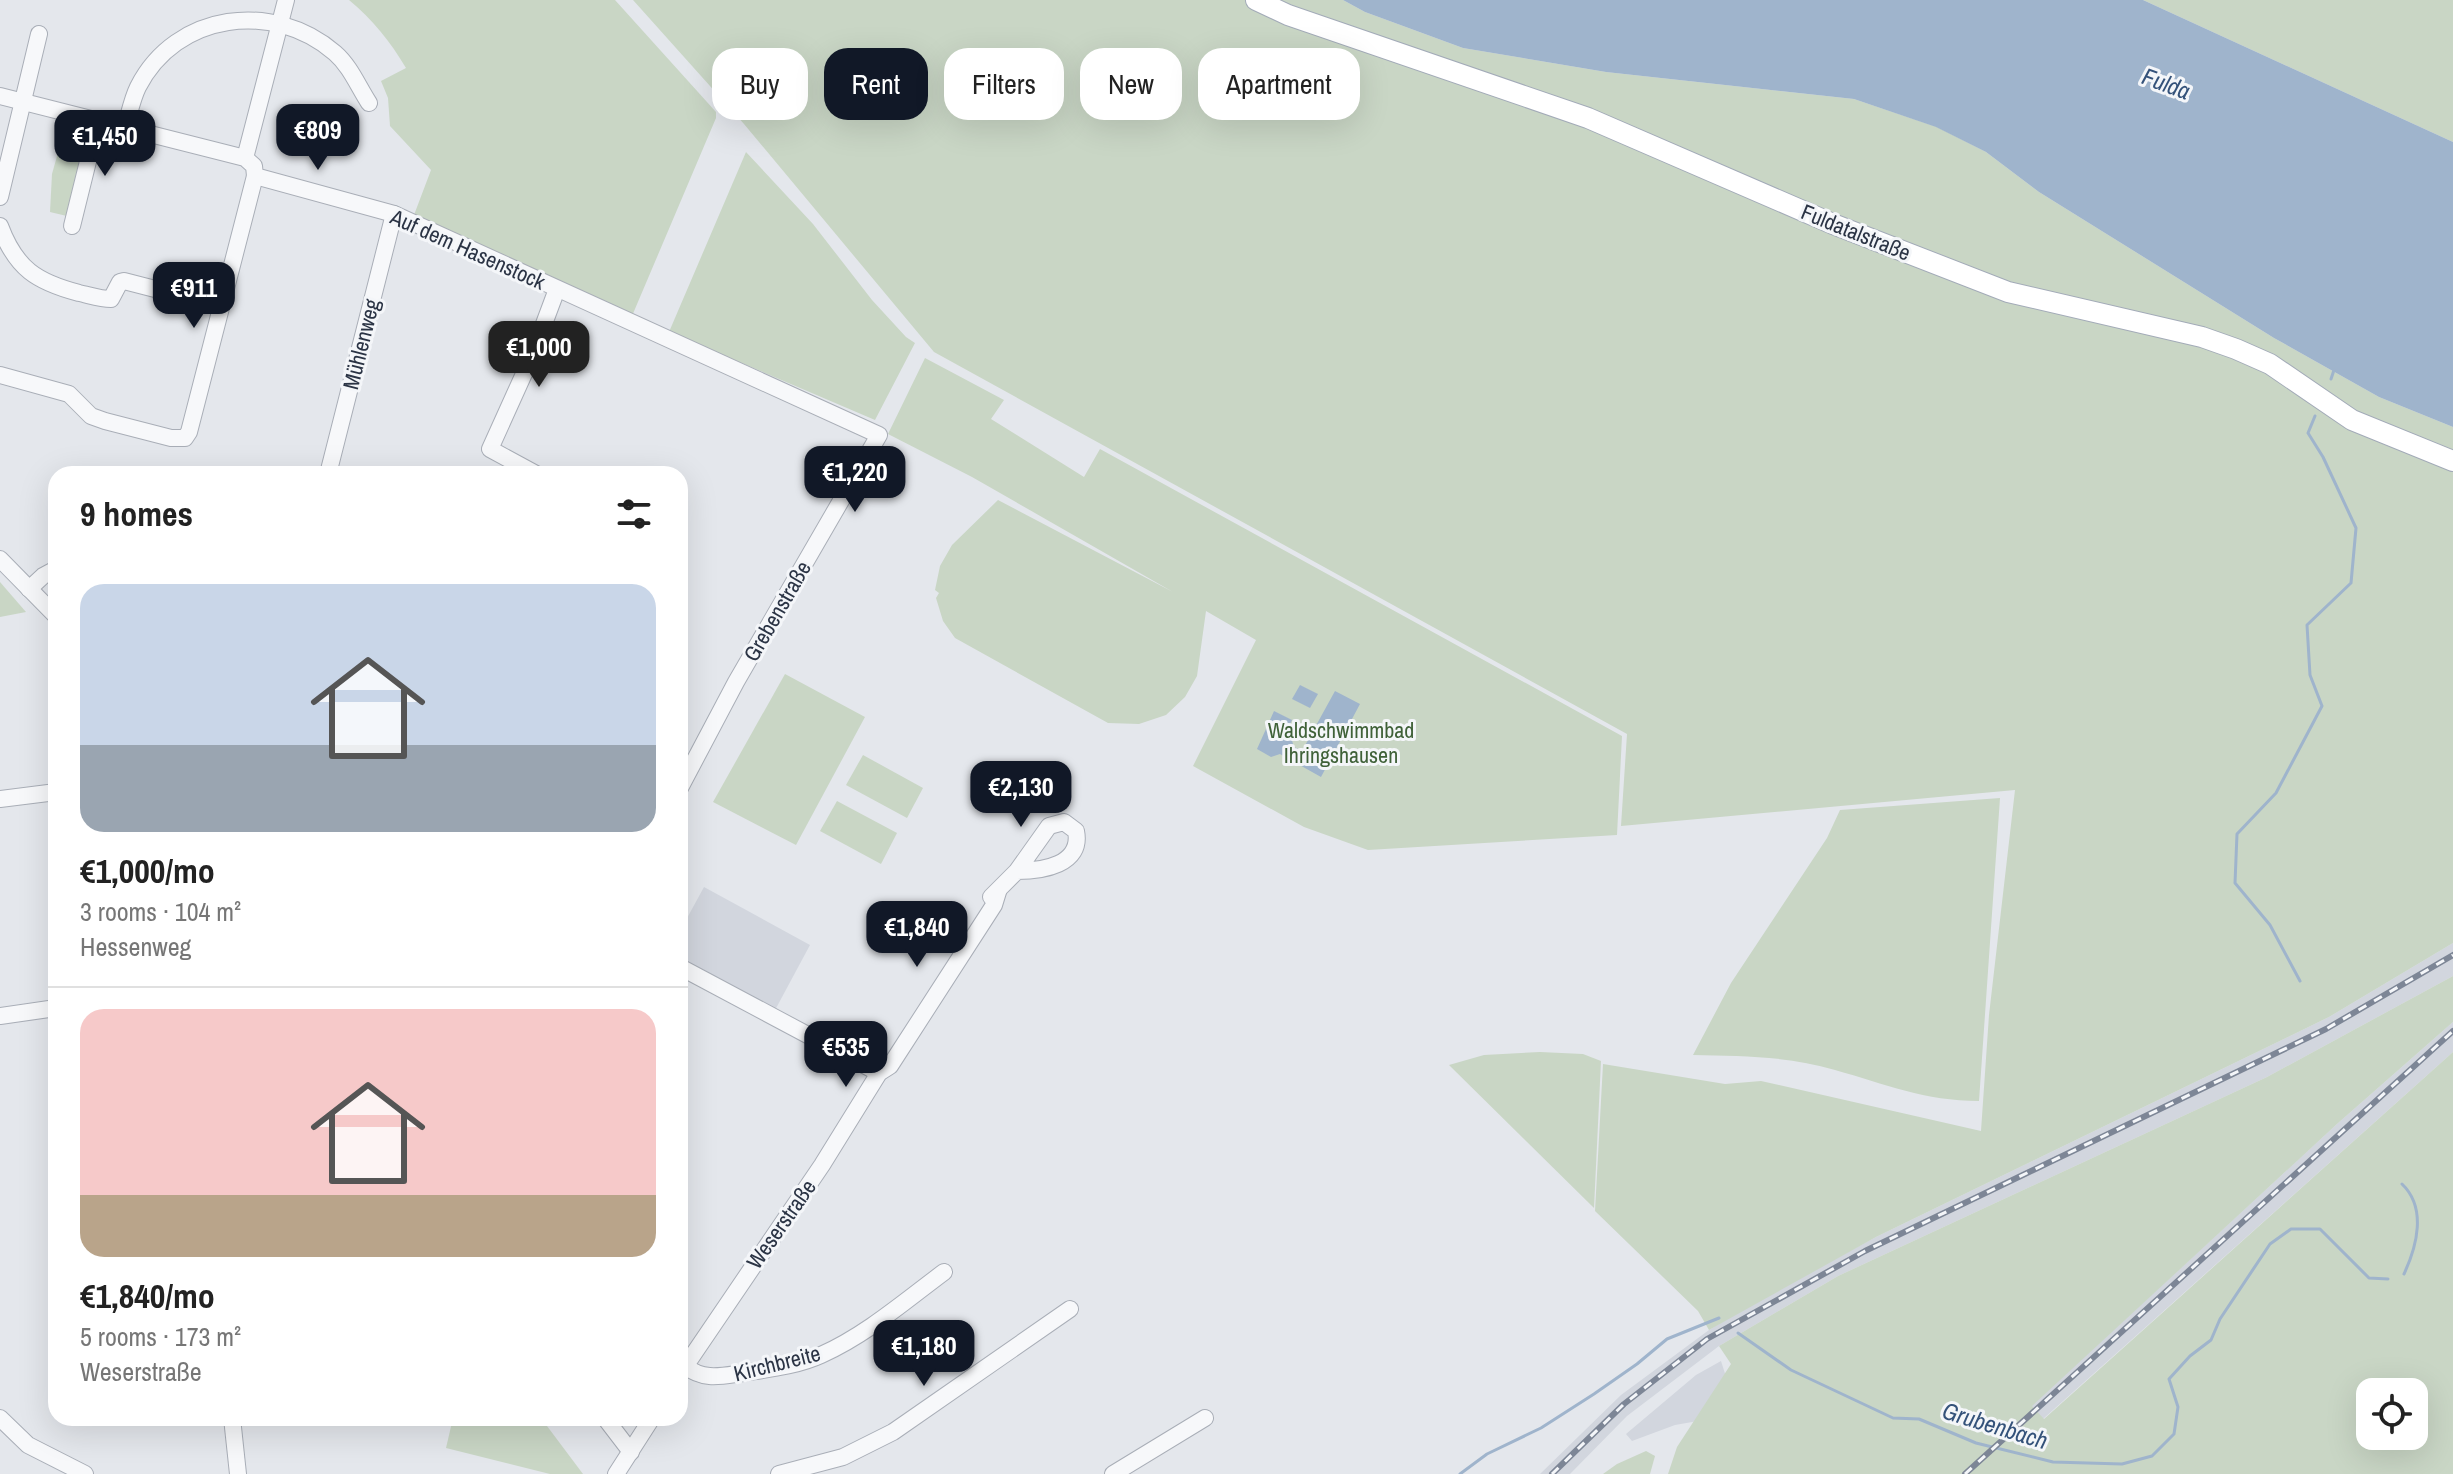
<!DOCTYPE html>
<meta charset="utf-8">
<style>
body{margin:0;font-family:"Archivo Narrow",sans-serif;background:#f2f2f2;color:#222;height:100vh;display:flex;flex-direction:column;font-size:30px;white-space:nowrap}
*{box-sizing:border-box;margin:0}
p{font-size:26px;color:#767676}
.icon{flex:none;width:44px;height:44px;fill:none;stroke:currentColor;stroke-width:2;stroke-linecap:round;stroke-linejoin:round}
.map{position:relative;flex:1;overflow:hidden}
.details{position:absolute;left:48px;top:466px;width:640px;height:960px;display:flex;flex-direction:column;background:#fff;border-radius:24px;box-shadow:0 8px 32px #0002}
.details>*{flex:none}
.top-card{position:absolute;left:712px;top:48px;width:760px;height:72px;display:flex;gap:16px}
.buttons{position:absolute;left:2356px;top:1378px;display:grid;gap:16px}
.buttons a{display:grid;place-items:center;width:72px;height:72px;border-radius:16px;background:#fff;box-shadow:0 8px 32px #0002;font-size:40px}
.price{position:absolute;translate:-50% -68px;padding:0 18px;border-radius:16px;background:#111827;color:#fff;font-size:26px;line-height:52px;filter:drop-shadow(0 2px 4px #0008)}
.price::after{content:'';position:absolute;left:50%;top:48px;width:24px;height:18px;margin-left:-12px;background:inherit;clip-path:polygon(0 0,100% 0,50% 100%)}
.price.selected{background:#222;color:#fff}
ul{padding:0;list-style:none}
li{display:grid;align-content:center;gap:16px;height:424px;padding:0 32px}
li+li{border-top:2px solid #e0e0e0}
li span{display:grid;place-items:center;height:248px;border-radius:24px;color:#555}
li>.icon{margin-inline-start:auto}
span .icon{width:144px;height:144px;fill:#fffc;stroke-width:1}
li b{font-size:34px}
h2{display:flex;justify-content:space-between;align-items:center;height:96px;padding:0 32px;font-size:34px}
.pill{padding:0 28px;border-radius:24px;background:#fff;box-shadow:0 8px 32px #0002;font-size:28px;line-height:72px}
.pill.selected{background:#111827;color:#fff}
.map>svg:first-child{display:block}
.built{fill:#d2d6de}
.green{fill:#c9d6c5;fill-rule:evenodd}
.water{fill:#9fb4cc}
.lines{fill:none;stroke-linecap:round;stroke-linejoin:round}
.stream{stroke:#9fb4cc;stroke-width:3}
.minor-casing{stroke:#a9aeb7;stroke-width:18}
.major-casing{stroke:#a3abb8;stroke-width:22}
.minor{stroke:#f7f8fa;stroke-width:16}
.major{stroke:#fff;stroke-width:20}
.rail-casing{stroke:#7d8696;stroke-width:6}
.rail{stroke:#f4f6f9;stroke-width:3;stroke-dasharray:9;stroke-linecap:butt}
.labels{text-anchor:middle;stroke-width:6;stroke-linejoin:round;paint-order:stroke}
.street-label{font-size:22px;fill:#2b3445;stroke:#f4f6f9}
.park-label{font-size:22px;fill:#3f6138;stroke:#f4f6f9}
.water-label{font-size:24px;font-style:italic;fill:#34527a;stroke:#f4f6f9}
</style>
<div class="map">
<svg width="2453" height="1474" viewBox="0 0 2453 1474">
<rect width="100%" height="100%" fill="#e4e7ec"/>
<g class="built">
<path d="M704,887L810,945L774,1012L680,961V931Z"/>
<path d="M2453,943V976L2267,1077L1838,1276L1719,1346L1627,1416L1570,1474H1540L1621,1395L1709,1330L1762,1298L1876,1237L2329,1017Z"/>
<path d="M2453,1022V1052L2043,1419L2031,1406L2337,1124Z"/>
<path d="M1721,1361L1738,1414L1675,1425L1632,1441L1626,1434L1696,1375Z"/>
</g>
<g class="green">
<path d="M349,0H615L716,112V118L632,316L414,215L431,170L390,126L388,98L381,81L406,68C390,41 373,20 349,0Z"/>
<path d="M633,0H1343L1365,12L1463,48L1606,72L1854,99L1937,127L1986,152L2039,192L2274,338L2379,397L2453,427V943L2329,1017L1876,1237L1709,1330L1698,1311L1595,1211L1603,1064L1725,1084L1761,1081L1981,1131L1989,1015L2015,790L1621,826L1627,734L934,352L744,124Z"/>
<path d="M2143,0H2453V142Z"/>
<path d="M68,117L95,123L71,217L50,212L52,174Z"/>
<path d="M746,152L813,224L872,300L906,337L915,343L875,420L669,332Z"/>
<path d="M925,358L1004,400L991,419L1084,477L1100,449L1622,736L1617,835L1368,850L1304,827L1193,766L1256,640L1206,611L1197,676L1185,697L1166,715L1139,724L1108,723L955,638L943,621L936,598L939,593L935,590L940,566L952,545L998,500L1173,592L972,477L888,434Z"/>
<path d="M0,582L26,612L0,617Z"/>
<path d="M785,674L865,717L796,845L713,802Z"/>
<path d="M863,755L923,788L907,818L846,785Z"/>
<path d="M2000,798L1979,1101C1925,1101 1885,1084 1835,1070C1788,1056 1741,1056 1693,1055L1731,983L1827,838L1840,810Z"/>
<path d="M837,801L897,833L881,864L820,831Z"/>
<path d="M2453,976V1022L2337,1124L2032,1406L2044,1419L2453,1052V1474H1668L1677,1447L1731,1364L1719,1346L1838,1276L2267,1077ZM2370,1392H2414V1436H2370Z"/>
<path d="M1540,1052L1583,1054L1601,1061L1594,1208L1449,1065L1484,1055Z"/>
<path d="M453,1418H541L583,1474H550L446,1448Z"/>
<path d="M1646,1451L1655,1456L1650,1474H1603L1617,1464Z"/>
</g>
<g class="water">
<path d="M1343,0H2143L2453,142V427L2379,397L2274,338L2039,192L1986,152L1936,127L1854,99L1606,72L1463,48L1365,12Z"/>
<path d="M1300,685L1318,694L1310,708L1292,699Z"/>
<path d="M1335,691L1360,704L1321,777L1280,754L1271,757L1257,749L1274,711L1292,720L1288,728L1294,747L1302,751Z"/>
</g>
<g class="lines">
<g class="stream">
<path d="M2331,379L2334,370"/>
<path d="M2300,981L2270,925L2235,883L2237,834L2276,793L2322,706L2310,675L2307,625L2351,583L2356,528L2323,457L2308,433L2315,416"/>
<path d="M2402,1184C2427,1208 2417,1246 2404,1274"/>
<path d="M1738,1333L1791,1370L1893,1418L1919,1419L1976,1443L2053,1462L2122,1464L2152,1456L2174,1434L2178,1407L2169,1379L2190,1356L2211,1340L2220,1319L2270,1244L2291,1229H2320L2369,1278L2388,1279"/>
<path d="M1460,1474L1487,1454L1541,1428L1594,1394L1637,1364L1667,1339L1719,1318"/>
</g>
<defs>
<g id="minor">
<path d="M0,96L245,158L254,166L255,176L394,214L879,435L736,682L680,788"/>
<path d="M125,128C129,115 132,99 138,87C176,12 274,0 335,53C350,66 358,86 369,103"/>
<path d="M245,158L286,0"/>
<path d="M0,197L39,34"/>
<path d="M0,226C16,269 37,282 79,293C89,295 100,299 111,299L120,282L124,281L221,306"/>
<path d="M72,226L98,121"/>
<path d="M0,375L69,394L91,416L105,421L171,438H185L189,432L255,176"/>
<path d="M328,474L394,214"/>
<path d="M536,474L490,449L532,356L557,289"/>
<path d="M0,559L56,616"/>
<path d="M29,589L43,576L56,569"/>
<path d="M0,799L56,792"/>
<path d="M991,897L1017,871L1049,826L1064,822L1076,831C1083,865 1042,871 1017,871"/>
<path d="M680,967L879,1073"/>
<path d="M0,1016L56,1008"/>
<path d="M685,1366C704,1381 721,1376 743,1373C769,1369 797,1366 821,1355C866,1335 905,1301 944,1272"/>
<path d="M680,1374L822,1165L879,1073L890,1066L994,905L998,892"/>
<path d="M0,1418L28,1445L85,1474"/>
<path d="M232,1418L238,1474"/>
<path d="M605,1418L631,1452"/>
<path d="M616,1474L652,1418"/>
<path d="M779,1474L843,1457L893,1432L1070,1309"/>
<path d="M1113,1474L1205,1418"/>
</g>
<path id="major" d="M1256,0L1288,15L1588,118L1833,224L2008,292L2202,337L2236,349L2270,364L2352,420L2453,461"/>
</defs>
<use href="#minor" class="minor-casing"/>
<use href="#major" class="major-casing"/>
<use href="#minor" class="minor"/>
<use href="#major" class="major"/>
<defs>
<g id="rail">
<path d="M1552,1474L1624,1404L1707,1339L1865,1251L2326,1029L2453,955"/>
<path d="M1965,1474L2453,1031"/>
</g>
</defs>
<use href="#rail" class="rail-casing"/>
<use href="#rail" class="rail"/>
</g>
<g class="labels">
<g class="street-label">
<text transform="translate(1856 232) rotate(22)" y="8">Fuldatalstraße</text>
<text transform="translate(468 249) rotate(24)" y="8">Auf dem Hasenstock</text>
<text transform="translate(361 344) rotate(-76)" y="8">Mühlenweg</text>
<text transform="translate(777 611) rotate(-60)" y="8">Grebenstraße</text>
<text transform="translate(781 1224) rotate(-55)" y="8">Weserstraße</text>
<text transform="translate(777 1363) rotate(-14)" y="8">Kirchbreite</text>
</g>
<g class="park-label">
<text x="1341" y="738">Waldschwimmbad<tspan x="1341" dy="25">Ihringshausen</tspan></text>
</g>
<g class="water-label">
<text transform="translate(2166 84) rotate(20)" y="8">Fulda</text>
<text transform="translate(1995 1426) rotate(17)" y="8">Grubenbach</text>
</g>
</g>
</svg>
<div class="buttons">
<a><svg class="icon" aria-label="locate" viewBox="0 0 24 24"><circle cx="12" cy="12" r="6"/><path d="M12 2v4M12 18v4M2 12h4M18 12h4"/></svg></a>
</div>
<b class="price" style="left:318px;top:172px">€809</b>
<b class="price" style="left:105px;top:178px">€1,450</b>
<b class="price" style="left:194px;top:330px">€911</b>
<b class="price selected" style="left:539px;top:389px">€1,000</b>
<b class="price" style="left:855px;top:514px">€1,220</b>
<b class="price" style="left:1021px;top:829px">€2,130</b>
<b class="price" style="left:917px;top:969px">€1,840</b>
<b class="price" style="left:846px;top:1089px">€535</b>
<b class="price" style="left:924px;top:1388px">€1,180</b>
<div class="top-card">
<a class="pill">Buy</a>
<a class="pill selected">Rent</a>
<a class="pill">Filters</a>
<a class="pill">New</a>
<a class="pill">Apartment</a>
</div>
<section class="details">
<h2>9 homes<svg class="icon" aria-label="filters" viewBox="0 0 24 24"><path d="M4 7h16M4 17h16"/><circle cx="9" cy="7" r="2"/><circle cx="15" cy="17" r="2"/></svg></h2>
<ul>
<li><span style="background:linear-gradient(#c9d6e8 65%,#9aa5b1 0)"><svg class="icon" aria-label="home" viewBox="0 0 24 24"><path d="M3 11l9-7 9 7M6 9v11h12V9"/></svg></span><div><b>€1,000/mo</b><p>3 rooms · 104 m²</p><p>Hessenweg</p></div></li>
<li><span style="background:linear-gradient(#f6c9c9 75%,#b9a48a 0)"><svg class="icon" aria-label="home" viewBox="0 0 24 24"><path d="M3 11l9-7 9 7M6 9v11h12V9"/></svg></span><div><b>€1,840/mo</b><p>5 rooms · 173 m²</p><p>Weserstraße</p></div></li>
</ul>
</section>
</div>
